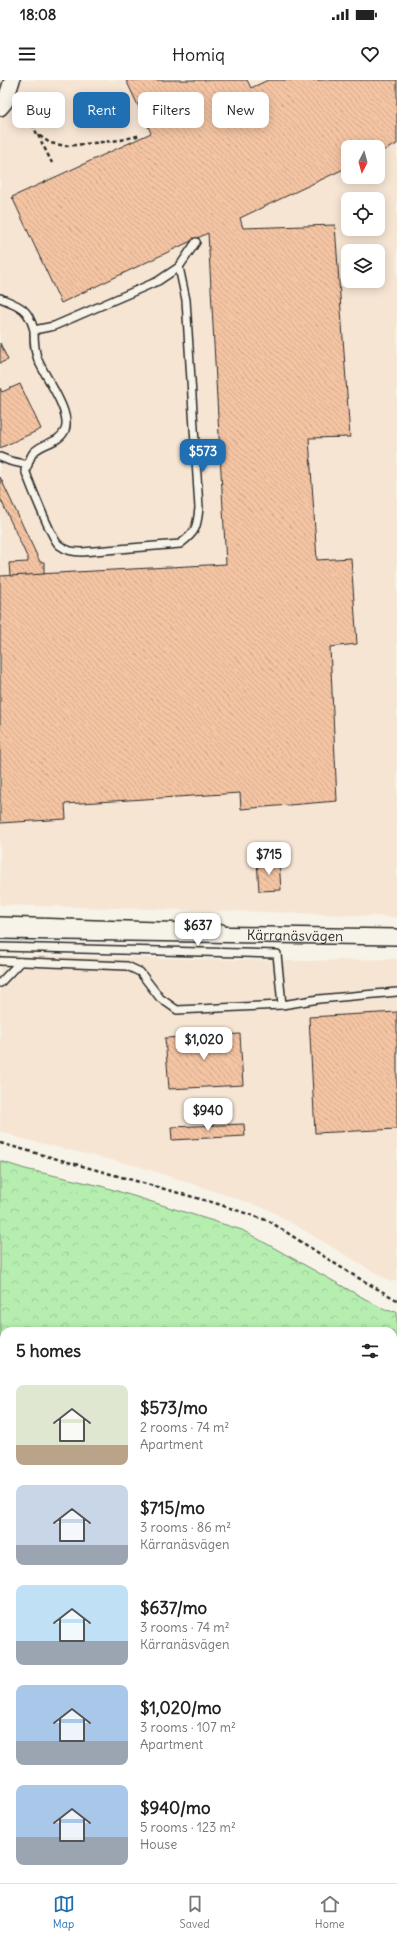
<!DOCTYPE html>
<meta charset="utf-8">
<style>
body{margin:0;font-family:Delius,sans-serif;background:#f6f6f6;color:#222;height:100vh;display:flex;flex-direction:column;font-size:15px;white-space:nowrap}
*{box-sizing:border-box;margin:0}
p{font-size:13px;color:#767676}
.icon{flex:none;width:22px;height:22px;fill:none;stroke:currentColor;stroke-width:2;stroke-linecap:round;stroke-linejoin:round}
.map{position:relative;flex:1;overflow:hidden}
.details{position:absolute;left:0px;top:1247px;width:397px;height:556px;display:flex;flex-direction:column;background:#fff;border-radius:12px 12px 0 0;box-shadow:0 2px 10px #0003}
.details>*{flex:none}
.top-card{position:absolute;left:12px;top:12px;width:373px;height:36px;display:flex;gap:8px}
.needle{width:26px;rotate:186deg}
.controls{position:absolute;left:341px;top:60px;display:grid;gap:8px}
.controls a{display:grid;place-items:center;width:44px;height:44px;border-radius:8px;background:#fff;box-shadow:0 2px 10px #0003;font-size:20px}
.price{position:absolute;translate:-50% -34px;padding:0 9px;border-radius:8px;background:#fff;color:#222;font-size:13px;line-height:26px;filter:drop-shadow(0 1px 2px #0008)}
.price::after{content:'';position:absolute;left:50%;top:24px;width:12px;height:9px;margin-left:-6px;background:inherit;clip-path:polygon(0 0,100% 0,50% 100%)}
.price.active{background:#1f6fb2;color:#fff}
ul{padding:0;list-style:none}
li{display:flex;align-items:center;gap:12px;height:100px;padding:0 16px}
li span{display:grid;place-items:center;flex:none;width:112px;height:80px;border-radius:8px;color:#555}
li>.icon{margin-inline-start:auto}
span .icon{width:48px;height:48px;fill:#fffc;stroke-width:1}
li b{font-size:17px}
h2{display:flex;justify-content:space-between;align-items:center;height:48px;padding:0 16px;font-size:17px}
.tag{padding:0 14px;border-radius:8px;background:#fff;box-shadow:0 2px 10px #0003;font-size:14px;line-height:36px}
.tag.active{background:#1f6fb2;color:#fff}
.status{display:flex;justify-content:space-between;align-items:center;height:28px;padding:0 20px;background:#fff;direction:ltr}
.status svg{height:11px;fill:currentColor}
header{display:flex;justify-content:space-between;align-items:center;height:52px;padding:0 16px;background:#fff;font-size:18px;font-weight:600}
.dock{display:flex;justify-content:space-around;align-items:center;height:56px;border-top:1px solid #e0e0e0;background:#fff;font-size:11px;color:#767676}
.dock a{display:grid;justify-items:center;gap:2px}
.dock .active{color:#1f6fb2}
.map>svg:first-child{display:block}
.built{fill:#f6e5d3;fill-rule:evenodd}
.forest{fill:url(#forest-crowns);stroke:#708c6e}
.building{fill:url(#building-back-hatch);stroke:#2b2b2b}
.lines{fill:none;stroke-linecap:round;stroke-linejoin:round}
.motorway-tunnel{stroke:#cecbc2;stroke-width:22;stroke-dasharray:22 11;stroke-linecap:butt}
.service-casing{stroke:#2b2b2b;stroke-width:10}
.minor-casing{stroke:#2b2b2b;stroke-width:18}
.motorway-casing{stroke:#2b2b2b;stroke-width:25}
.path{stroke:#2b2b2b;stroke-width:2.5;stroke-dasharray:4 3;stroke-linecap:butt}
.service{stroke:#f7f3e8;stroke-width:7}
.minor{stroke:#f7f3e8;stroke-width:15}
.motorway{stroke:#fadf96;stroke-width:22}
.rail-casing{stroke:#2b2b2b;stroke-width:4.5}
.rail{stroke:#f7f3e8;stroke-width:3;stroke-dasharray:9;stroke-linecap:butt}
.labels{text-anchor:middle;stroke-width:3;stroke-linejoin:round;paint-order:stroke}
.street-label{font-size:14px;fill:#2b2b2b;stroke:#f7f3e8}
</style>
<div class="status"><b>18:08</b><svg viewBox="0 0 49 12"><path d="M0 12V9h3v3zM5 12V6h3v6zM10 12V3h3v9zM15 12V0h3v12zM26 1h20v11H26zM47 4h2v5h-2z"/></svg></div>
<header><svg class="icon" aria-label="menu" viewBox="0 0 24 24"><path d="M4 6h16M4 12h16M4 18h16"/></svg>Homiq<svg class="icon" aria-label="heart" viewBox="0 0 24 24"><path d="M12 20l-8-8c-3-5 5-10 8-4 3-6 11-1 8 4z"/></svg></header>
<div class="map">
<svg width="397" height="1803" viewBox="0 0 397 1803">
<defs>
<pattern id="forest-crowns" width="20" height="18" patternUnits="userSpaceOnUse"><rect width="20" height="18" fill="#b6eeb0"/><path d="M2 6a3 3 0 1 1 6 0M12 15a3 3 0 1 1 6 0" fill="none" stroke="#9dcc98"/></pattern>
<pattern id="building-back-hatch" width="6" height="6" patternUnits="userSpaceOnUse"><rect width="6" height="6" fill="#f4c4a3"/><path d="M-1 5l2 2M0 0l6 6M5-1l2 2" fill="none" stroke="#d1a98c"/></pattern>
</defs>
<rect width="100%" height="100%" fill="#f7f3e8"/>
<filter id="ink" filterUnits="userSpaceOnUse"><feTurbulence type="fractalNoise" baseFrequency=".025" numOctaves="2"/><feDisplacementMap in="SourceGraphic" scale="8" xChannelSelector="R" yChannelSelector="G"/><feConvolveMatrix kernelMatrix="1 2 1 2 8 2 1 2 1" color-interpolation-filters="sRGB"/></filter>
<g filter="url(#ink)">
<g class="built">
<path d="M0,0H397V837L271,832L0,825ZM348,67H378V97H348ZM348,119H378V149H348ZM348,171H378V201H348Z"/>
<path d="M0,875L303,881L397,879V1200L391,1202L268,1129L141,1087L19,1058L0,1051Z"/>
</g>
<path class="forest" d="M0,1081L25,1089L101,1106L242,1150L385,1230L397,1232V1327L393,1326V1251H4V1799H393V1413H397V1803H0Z"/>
<g class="building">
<path d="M126,0H247L251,8L268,0H397V64L378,73V67H348V87L240,138L243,148L335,145L350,357L309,358L317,480L351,478L357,564L330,567L337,721L241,729L240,713L65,724L66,739L0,743V496L226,484L208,153L61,223L12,117L151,53Z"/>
<path d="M0,263L8,280L0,283Z"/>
<path d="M20,304L41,349L0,368V308L2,312Z"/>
<path d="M0,397L40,482H44V494L10,496L9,483L28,482V479L0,418Z"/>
<path d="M279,780L281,810L259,811L257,781Z"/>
<path d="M397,932V1049L315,1053L309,937Z"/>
<path d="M240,954L243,1005L169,1009L165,958Z"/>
<path d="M244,1044L245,1056L172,1060L171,1047Z"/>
</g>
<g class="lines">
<g class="motorway-tunnel">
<path d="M0,1317H4"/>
<path d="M393,1350L397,1351"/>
<path d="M0,1359H4"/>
</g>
<defs>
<g id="service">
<path d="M0,218C20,226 28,228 34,250L54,246L158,201L179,187"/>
<path d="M34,250C34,260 34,270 38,280C45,297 72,332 65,350C59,364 42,362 33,373C30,377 28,385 25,390C29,401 52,460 59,465C67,471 73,472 82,472L180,464C196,452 197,448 199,428L186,220L179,187L196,162"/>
<path d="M0,377L10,381L28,385"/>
<path d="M0,841L222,848"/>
<path d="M0,867L277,874L282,925"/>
<path d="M0,881L127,886L140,892L160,918L177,930L282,925L319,919L397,912"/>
<path d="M0,903L20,882"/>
</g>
<g id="minor">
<path d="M0,28L5,22L12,0"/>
<path id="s1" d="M0,851L397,857"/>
</g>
<path id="motorway" d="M393,1391L397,1392"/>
</defs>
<use href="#service" class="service-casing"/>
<use href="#minor" class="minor-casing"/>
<use href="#motorway" class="motorway-casing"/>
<g class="path">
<path d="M20,19L37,54L50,63L66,66L121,60L141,55"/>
<path d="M38,55L52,83"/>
<path d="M0,1063L218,1124L269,1141L348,1192L397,1220"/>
</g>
<use href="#service" class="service"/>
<use href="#minor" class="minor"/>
<use href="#motorway" class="motorway"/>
<defs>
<path id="rail" d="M0,1726L4,1728"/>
</defs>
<use href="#rail" class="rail-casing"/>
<use href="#rail" class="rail"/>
</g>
</g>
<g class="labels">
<g class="street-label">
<text dy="5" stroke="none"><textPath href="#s1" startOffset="295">Kärranäsvägen</textPath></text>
</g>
</g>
</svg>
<div class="controls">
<a><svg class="needle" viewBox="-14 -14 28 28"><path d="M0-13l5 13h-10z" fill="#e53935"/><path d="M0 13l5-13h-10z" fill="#767676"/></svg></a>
<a><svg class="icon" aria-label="locate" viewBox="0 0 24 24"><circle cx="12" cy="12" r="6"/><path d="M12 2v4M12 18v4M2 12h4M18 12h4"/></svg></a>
<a><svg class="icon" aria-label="layers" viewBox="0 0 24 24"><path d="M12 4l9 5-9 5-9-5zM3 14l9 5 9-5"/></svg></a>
</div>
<b class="price active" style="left:203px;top:393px">$573</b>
<b class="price" style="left:269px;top:796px">$715</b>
<b class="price" style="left:198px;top:867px">$637</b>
<b class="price" style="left:204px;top:981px">$1,020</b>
<b class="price" style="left:208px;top:1052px">$940</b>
<div class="top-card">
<a class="tag">Buy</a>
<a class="tag active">Rent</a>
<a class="tag">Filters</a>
<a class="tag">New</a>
</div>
<section class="details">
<h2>5 homes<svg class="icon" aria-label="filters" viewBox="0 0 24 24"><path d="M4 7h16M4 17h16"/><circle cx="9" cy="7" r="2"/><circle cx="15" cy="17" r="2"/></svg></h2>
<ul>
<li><span style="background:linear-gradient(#dfe7d0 75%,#b9a48a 0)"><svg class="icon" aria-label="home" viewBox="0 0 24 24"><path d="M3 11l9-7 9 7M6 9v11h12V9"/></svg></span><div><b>$573/mo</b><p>2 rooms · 74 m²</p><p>Apartment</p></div></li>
<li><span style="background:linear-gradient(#c9d6e8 75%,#9aa5b1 0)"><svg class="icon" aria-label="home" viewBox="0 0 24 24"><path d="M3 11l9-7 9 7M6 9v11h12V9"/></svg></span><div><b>$715/mo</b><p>3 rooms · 86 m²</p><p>Kärranäsvägen</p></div></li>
<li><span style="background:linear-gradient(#bfe0f5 70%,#9aa5b1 0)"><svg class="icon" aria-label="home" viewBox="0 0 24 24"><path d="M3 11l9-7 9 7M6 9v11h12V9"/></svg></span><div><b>$637/mo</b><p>3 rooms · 74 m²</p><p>Kärranäsvägen</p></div></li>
<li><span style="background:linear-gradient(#a9c7e8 70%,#9aa5b1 0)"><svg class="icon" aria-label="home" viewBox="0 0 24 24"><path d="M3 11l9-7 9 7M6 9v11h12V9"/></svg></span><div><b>$1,020/mo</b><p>3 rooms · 107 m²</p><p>Apartment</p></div></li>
<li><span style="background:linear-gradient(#a9c7e8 65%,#9aa5b1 0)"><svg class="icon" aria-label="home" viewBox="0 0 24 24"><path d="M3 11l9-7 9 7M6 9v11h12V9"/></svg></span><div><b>$940/mo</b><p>5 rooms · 123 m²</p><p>House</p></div></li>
</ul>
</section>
</div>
<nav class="dock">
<a class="active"><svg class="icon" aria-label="map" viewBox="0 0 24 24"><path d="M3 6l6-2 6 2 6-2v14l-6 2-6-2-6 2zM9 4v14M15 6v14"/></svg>Map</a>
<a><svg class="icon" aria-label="saved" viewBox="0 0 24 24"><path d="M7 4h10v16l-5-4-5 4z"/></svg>Saved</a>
<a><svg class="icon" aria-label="home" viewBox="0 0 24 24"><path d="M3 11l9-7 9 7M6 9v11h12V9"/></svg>Home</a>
</nav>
